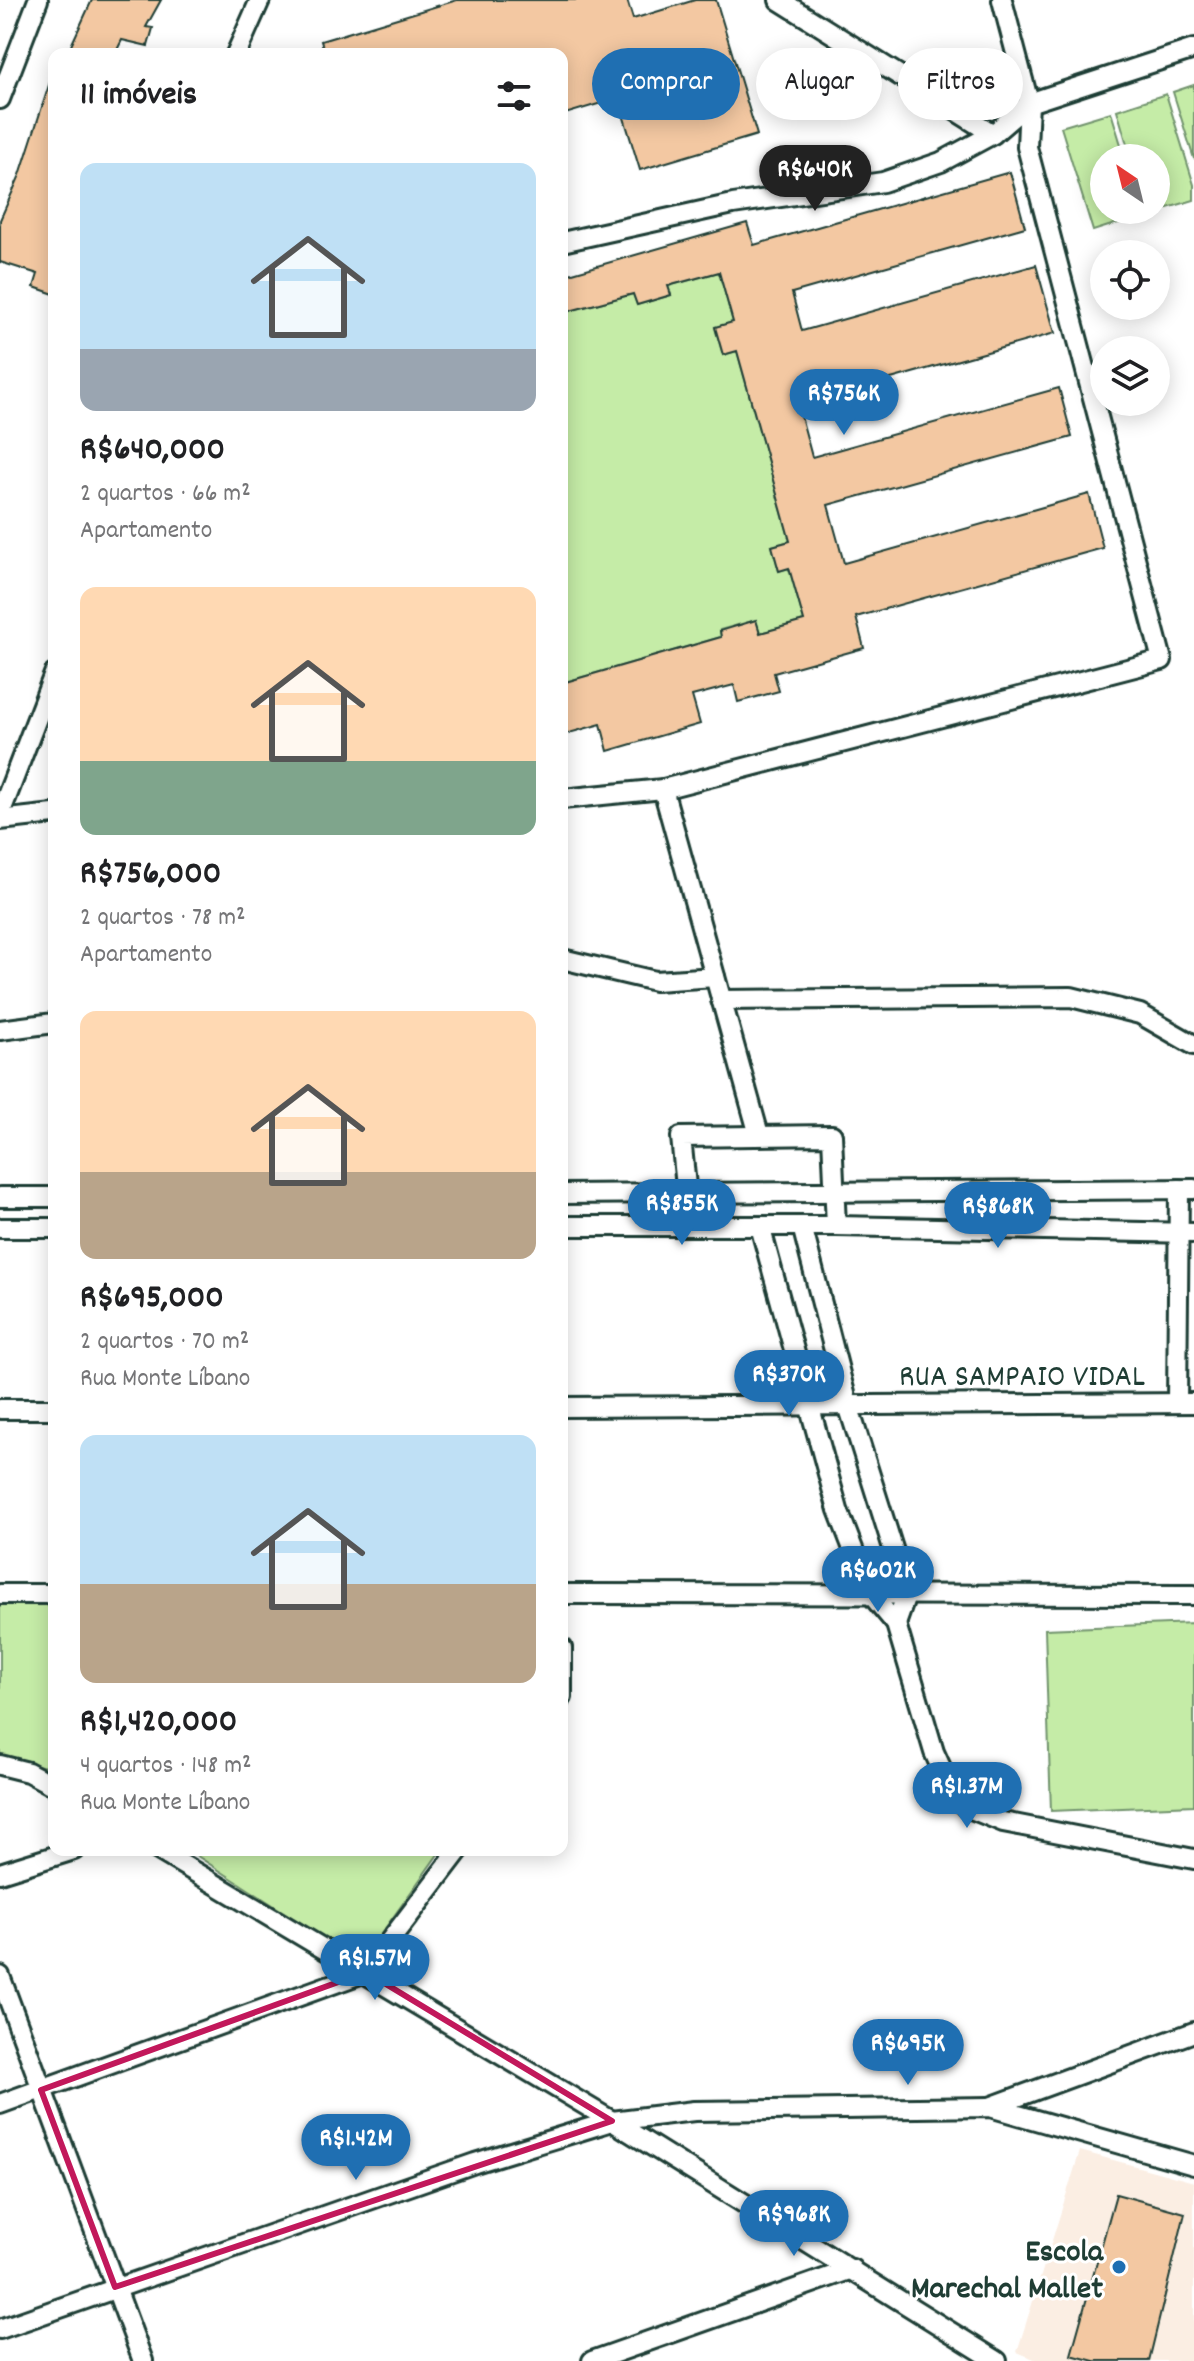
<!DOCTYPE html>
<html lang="pt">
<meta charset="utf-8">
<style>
body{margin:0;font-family:Dekko,sans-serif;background:#f2f2f2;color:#202124;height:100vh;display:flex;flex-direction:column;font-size:30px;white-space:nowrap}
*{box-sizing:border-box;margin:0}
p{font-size:26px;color:#757577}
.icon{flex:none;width:44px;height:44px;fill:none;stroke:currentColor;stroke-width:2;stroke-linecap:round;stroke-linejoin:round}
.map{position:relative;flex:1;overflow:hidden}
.details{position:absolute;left:48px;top:48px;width:520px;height:1808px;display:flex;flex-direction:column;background:#fff;border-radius:16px;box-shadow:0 4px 20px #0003}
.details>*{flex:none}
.guide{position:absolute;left:592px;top:48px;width:482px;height:72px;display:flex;gap:16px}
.needle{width:52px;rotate:325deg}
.tools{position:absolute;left:1090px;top:144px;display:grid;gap:16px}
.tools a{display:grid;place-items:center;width:80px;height:80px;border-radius:50%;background:#fff;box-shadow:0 4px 20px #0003;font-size:40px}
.price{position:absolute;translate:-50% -68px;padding:0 18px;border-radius:28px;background:#1f6fb2;color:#fff;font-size:26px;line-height:52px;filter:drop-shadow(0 2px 4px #0008)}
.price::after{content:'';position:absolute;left:50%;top:48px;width:24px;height:18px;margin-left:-12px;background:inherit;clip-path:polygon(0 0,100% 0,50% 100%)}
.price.active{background:#222;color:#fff}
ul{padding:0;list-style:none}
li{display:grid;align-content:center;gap:16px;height:424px;padding:0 32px}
li span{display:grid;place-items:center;height:248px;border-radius:16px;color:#555}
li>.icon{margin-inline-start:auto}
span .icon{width:144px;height:144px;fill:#fffc;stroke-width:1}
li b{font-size:34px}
h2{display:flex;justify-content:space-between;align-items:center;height:96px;padding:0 32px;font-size:34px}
.pill{padding:0 28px;border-radius:36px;background:#fff;box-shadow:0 4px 20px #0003;font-size:28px;line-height:72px}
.pill.active{background:#1f6fb2;color:#fff}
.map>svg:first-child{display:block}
.built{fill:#fbeee3}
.green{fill:#c5eca7;stroke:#72946e;stroke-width:2}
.building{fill:#f3c8a2;stroke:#1f3d34;stroke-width:2}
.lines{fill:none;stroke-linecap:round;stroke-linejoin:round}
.minor-casing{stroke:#1f3d34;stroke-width:24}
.minor{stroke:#fff;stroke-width:18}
.marked{fill:none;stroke:#c2185b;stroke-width:6;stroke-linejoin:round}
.poi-dot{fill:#1f6fb2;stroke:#fff;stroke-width:3}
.labels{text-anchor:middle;stroke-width:6;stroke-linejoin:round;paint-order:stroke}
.street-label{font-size:32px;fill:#1f3d34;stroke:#fff}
.poi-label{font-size:32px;font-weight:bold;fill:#1f3d34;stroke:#fff;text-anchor:end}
</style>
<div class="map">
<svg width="1194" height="2361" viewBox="0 0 1194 2361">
<rect width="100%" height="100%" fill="#fff"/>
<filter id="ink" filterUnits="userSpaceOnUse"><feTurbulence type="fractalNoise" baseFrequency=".0125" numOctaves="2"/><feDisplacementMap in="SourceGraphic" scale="16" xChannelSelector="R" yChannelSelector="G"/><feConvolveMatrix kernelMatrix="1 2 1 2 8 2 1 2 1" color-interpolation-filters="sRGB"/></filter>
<g filter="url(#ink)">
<path class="built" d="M1080,2151L1194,2182V2361H1039L1017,2352Z"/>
<g class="green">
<path d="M1194,85V159L1173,92Z"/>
<path d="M1166,94L1194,185V200L1148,214L1147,210H1156V158H1131L1117,110Z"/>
<path d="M1111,112L1125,158H1104V210H1141L1143,215L1093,231L1061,127Z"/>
<path d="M719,272L733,322L715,328L723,355L737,351L790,541L772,546L779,571L789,568L804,621L760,633L756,620L720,630L721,637L562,683V313L633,294L637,305L671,295L668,286Z"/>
<path d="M0,1603H54V1769L0,1756Z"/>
<path d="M1194,1623V1805L1051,1811L1045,1629Z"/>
<path d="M188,1850H441L361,1962Z"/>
</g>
<g class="building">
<path d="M92,0H161L146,27L153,28L148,46L122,40L115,54H78L69,50Z"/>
<path d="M457,0H627L633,19L695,0H716L757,135L640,170L618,98L562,115V54H325L321,41Z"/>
<path d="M50,82H54V294L34,287L38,274L0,262V220L20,175Z"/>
<path d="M1010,172L1025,227L792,293L802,331L1036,265L1055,333L798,405L812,457L1059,388L1072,437L828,505L844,563L1089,494L1103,548L856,617L864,648L774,673L779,691L738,702L734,685L692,696L700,724L608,751L601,724L562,735V683L721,637L720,631L756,620L760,633L804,621L789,568L779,571L772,546L790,541L737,351L723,355L715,327L733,322L719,272L668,286L671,295L637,305L633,294L562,313V276L747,223L754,245Z"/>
<path d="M1116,2194L1185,2213L1149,2361H1094L1071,2355Z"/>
</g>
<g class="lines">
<defs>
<g id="minor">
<path d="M779,0L993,134"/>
<path d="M236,54L260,0"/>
<path d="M0,99L38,0"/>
<path d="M562,242L733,204L883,182L941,162L993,134L1029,103L1194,49"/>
<path d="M562,799L663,789"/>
<path d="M0,814L54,674"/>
<path d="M0,820L54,814"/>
<path d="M562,959L655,981L715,977"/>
<path d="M721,1000L1071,997L1140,1014L1194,1045"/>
<path d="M0,1030L54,1023"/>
<path d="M759,1135L663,789L1162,660L1027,147L1029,103L1002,0"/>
<path d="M562,1194L1194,1189"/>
<path d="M0,1197H54"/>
<path d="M562,1226H836L1194,1233"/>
<path d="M690,1226L681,1137L832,1135L836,1226"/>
<path d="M760,1226L838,1510L870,1593L896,1624L934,1752L948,1783L966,1807L1003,1822L1194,1859"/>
<path d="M802,1226L848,1405L907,1593L896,1624"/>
<path d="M0,1228H54"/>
<path d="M1177,1403L1179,1189"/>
<path d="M562,1407L1194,1403"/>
<path d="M0,1409H54"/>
<path d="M0,1594H54"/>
<path d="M562,1594L1194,1595"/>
<path d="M562,1648V1697"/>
<path d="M0,1765L28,1772L54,1786"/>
<path d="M158,1850L612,2121L997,2361"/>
<path d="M0,1873L74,1850"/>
<path d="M0,1976L143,2361"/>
<path d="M0,2104L366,1972L459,1850"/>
<path d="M990,2107L1194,2032"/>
<path d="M0,2329L475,2163L612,2121L694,2111L990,2107L1194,2165"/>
<path d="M592,2361L852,2269"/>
</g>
</defs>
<use href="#minor" class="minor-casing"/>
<use href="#minor" class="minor"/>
</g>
</g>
<path class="marked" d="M366,1972L612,2121L115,2287L41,2090Z"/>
<circle class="poi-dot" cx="1119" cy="2267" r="8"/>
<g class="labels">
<g class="street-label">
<text x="1022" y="1385">RUA SAMPAIO VIDAL</text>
</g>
<g class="poi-label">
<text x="1103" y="2260">Escola<tspan x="1103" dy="37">Marechal Mallet</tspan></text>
</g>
</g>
</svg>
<div class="tools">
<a><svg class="needle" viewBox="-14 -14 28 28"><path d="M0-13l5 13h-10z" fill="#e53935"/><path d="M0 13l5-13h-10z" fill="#757577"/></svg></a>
<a><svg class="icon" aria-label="locate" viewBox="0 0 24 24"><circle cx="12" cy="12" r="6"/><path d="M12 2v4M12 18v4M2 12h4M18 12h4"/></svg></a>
<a><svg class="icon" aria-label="layers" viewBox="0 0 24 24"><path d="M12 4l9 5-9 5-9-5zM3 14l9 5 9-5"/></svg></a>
</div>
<b class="price active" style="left:815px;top:213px">R$640K</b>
<b class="price" style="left:844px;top:437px">R$756K</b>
<b class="price" style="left:682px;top:1247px">R$855K</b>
<b class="price" style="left:998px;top:1250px">R$868K</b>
<b class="price" style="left:789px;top:1418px">R$370K</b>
<b class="price" style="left:878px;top:1614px">R$602K</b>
<b class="price" style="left:967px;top:1830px">R$1.37M</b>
<b class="price" style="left:375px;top:2002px">R$1.57M</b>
<b class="price" style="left:908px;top:2087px">R$695K</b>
<b class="price" style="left:356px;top:2182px">R$1.42M</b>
<b class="price" style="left:794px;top:2258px">R$968K</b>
<div class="guide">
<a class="pill active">Comprar</a>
<a class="pill">Alugar</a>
<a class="pill">Filtros</a>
</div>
<section class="details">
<h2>11 imóveis<svg class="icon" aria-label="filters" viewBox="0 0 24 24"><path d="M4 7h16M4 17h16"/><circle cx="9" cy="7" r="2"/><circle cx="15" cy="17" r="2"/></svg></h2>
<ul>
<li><span style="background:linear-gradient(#bfe0f5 75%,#9aa5b1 0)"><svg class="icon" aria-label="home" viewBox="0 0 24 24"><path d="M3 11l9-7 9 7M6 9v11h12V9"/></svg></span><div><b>R$640,000</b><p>2 quartos · 66 m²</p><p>Apartamento</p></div></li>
<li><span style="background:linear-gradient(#ffd9b3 70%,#7fa58c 0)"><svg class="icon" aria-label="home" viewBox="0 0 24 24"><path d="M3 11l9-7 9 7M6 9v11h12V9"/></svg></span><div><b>R$756,000</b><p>2 quartos · 78 m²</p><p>Apartamento</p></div></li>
<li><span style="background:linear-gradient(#ffd9b3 65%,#b9a48a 0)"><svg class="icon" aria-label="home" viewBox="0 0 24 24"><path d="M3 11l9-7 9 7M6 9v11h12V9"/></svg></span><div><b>R$695,000</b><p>2 quartos · 70 m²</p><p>Rua Monte Líbano</p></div></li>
<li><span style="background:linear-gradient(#bfe0f5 60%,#b9a48a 0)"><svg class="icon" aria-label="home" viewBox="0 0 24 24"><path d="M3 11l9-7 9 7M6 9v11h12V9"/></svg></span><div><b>R$1,420,000</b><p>4 quartos · 148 m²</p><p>Rua Monte Líbano</p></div></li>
</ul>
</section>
</div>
